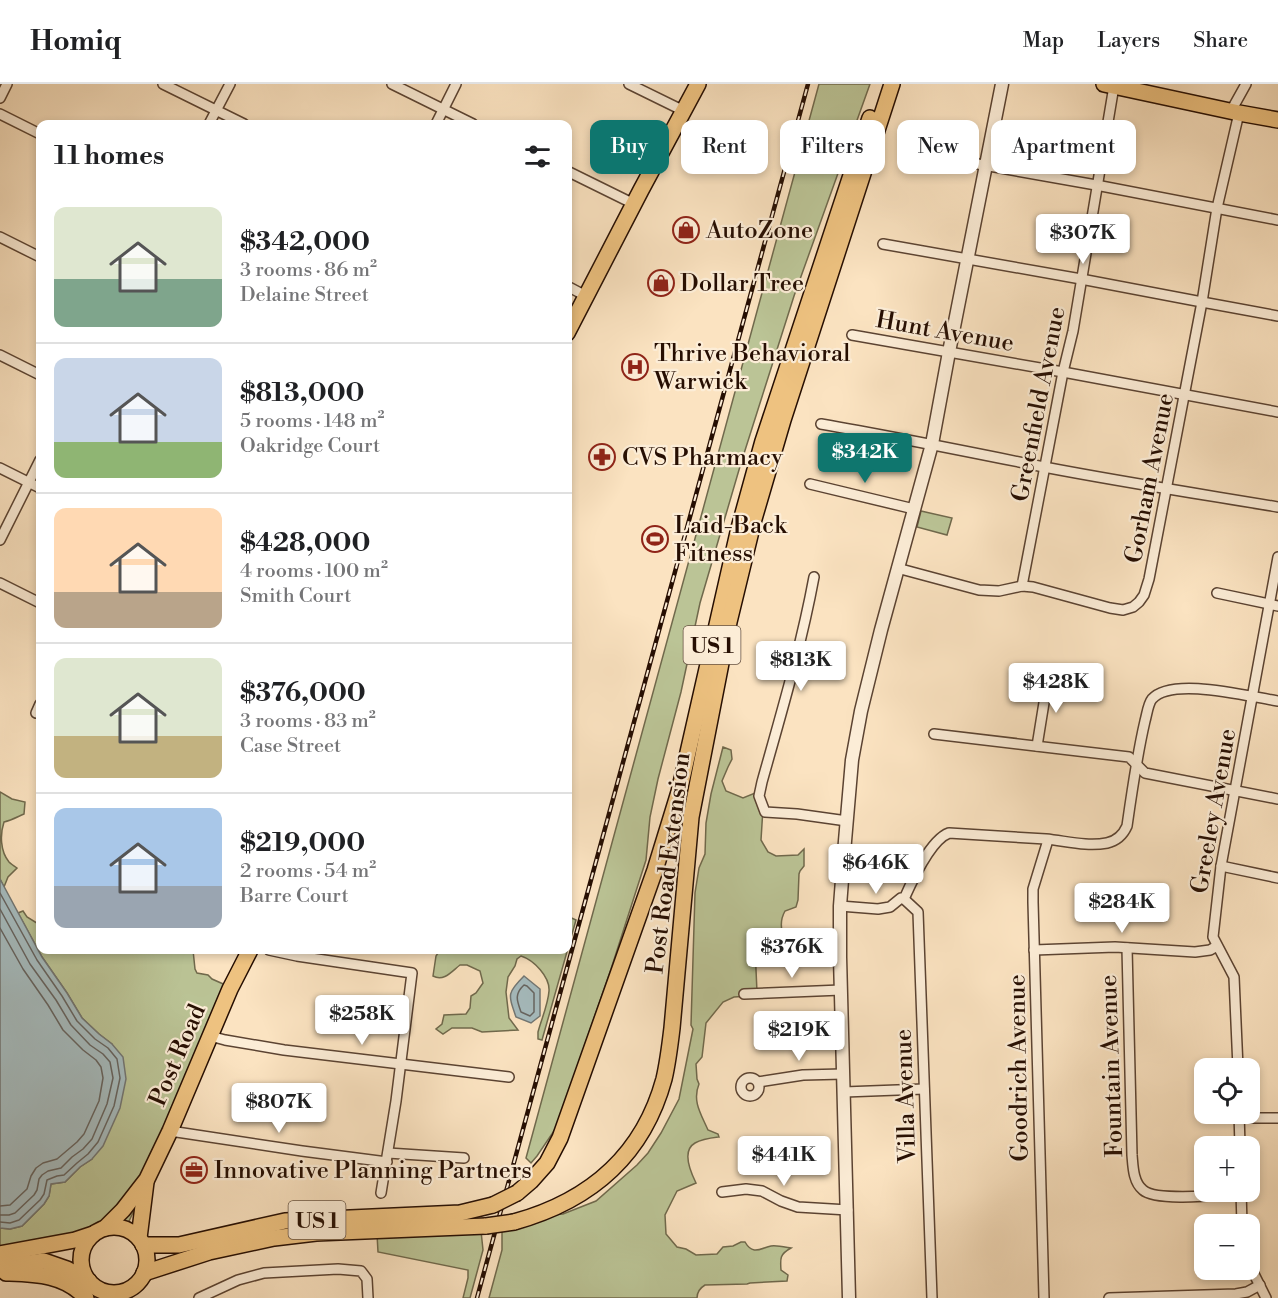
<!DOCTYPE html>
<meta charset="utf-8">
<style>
body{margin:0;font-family:"Libre Bodoni",serif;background:#f6f6f6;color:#202124;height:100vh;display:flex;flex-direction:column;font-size:22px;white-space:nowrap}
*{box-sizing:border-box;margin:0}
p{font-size:20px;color:#757577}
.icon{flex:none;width:33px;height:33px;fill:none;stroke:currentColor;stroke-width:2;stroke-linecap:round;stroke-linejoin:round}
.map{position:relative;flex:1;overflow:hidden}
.details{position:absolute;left:36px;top:36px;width:536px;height:834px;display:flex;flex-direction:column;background:#fff;border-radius:12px;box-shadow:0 3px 9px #0003}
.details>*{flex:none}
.banner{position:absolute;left:590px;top:36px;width:570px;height:54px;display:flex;gap:12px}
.tools{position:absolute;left:1194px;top:974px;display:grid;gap:12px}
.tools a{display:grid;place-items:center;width:66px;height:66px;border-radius:12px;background:#fff;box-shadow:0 3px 9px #0003;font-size:30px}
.price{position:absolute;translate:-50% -51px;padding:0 14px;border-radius:6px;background:#fff;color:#222;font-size:20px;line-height:39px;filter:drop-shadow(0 2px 3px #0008)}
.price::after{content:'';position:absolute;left:50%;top:36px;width:18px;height:14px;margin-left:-9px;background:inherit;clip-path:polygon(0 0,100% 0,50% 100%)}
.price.active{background:#0f766e;color:#fff}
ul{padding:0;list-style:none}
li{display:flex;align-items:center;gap:18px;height:150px;padding:0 18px}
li+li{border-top:2px solid #e0e0e0}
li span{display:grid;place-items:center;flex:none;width:168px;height:120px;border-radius:12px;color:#555}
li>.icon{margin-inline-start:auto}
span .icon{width:72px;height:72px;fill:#fffc;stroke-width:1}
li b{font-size:26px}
h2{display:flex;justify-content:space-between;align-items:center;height:72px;padding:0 18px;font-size:26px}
.chip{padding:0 21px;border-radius:12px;background:#fff;box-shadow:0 3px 9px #0003;font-size:21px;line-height:54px}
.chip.active{background:#0f766e;color:#fff}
header{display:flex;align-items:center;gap:36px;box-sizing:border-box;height:84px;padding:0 30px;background:#fff;border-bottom:2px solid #e0e0e0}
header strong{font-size:28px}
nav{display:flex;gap:33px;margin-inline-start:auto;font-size:21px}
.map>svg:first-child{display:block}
.green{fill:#bbc496;stroke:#70694c;stroke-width:1.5}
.water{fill:#a5bbbe;stroke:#727673;stroke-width:1.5}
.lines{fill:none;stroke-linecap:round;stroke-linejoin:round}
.shore{stroke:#666460;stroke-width:1.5}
.minor-casing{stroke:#5b4332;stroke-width:12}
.tertiary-casing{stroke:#5b4332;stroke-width:15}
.primary-casing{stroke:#260e02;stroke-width:18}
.minor{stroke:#fcedd7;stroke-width:9}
.tertiary{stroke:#fcedd7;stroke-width:12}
.primary{stroke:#eec280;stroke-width:15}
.rail-casing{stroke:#260e02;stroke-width:4.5}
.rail{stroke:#fcedd7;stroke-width:2;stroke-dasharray:7;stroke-linecap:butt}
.primary-bridge-casing{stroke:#260e02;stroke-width:18;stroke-linecap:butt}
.primary-bridge{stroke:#eec280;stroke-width:15}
.labels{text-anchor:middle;stroke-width:4.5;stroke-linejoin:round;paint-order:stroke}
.shield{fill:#fcedd7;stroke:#665142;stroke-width:1.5}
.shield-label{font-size:22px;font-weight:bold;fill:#260e02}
.poi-label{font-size:24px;fill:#260e02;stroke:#fcedd7;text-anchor:start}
.street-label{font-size:24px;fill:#260e02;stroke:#fcedd7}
</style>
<header>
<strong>Homiq</strong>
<nav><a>Map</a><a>Layers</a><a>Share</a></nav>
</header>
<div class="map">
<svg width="1278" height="1214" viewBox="0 0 1278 1214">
<rect width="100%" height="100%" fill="#fbe3c1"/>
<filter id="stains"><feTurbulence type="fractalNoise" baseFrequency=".00333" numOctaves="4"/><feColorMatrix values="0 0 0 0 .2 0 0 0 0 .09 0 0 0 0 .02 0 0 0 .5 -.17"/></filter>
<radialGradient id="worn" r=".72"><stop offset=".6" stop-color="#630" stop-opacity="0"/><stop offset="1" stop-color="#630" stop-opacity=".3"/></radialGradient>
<g class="green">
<path d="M819,0H870L794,212L741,379L700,519L681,608L658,695L650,733L646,776L611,885L556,1044L537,1072L531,1079L526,1074Z"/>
<path d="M921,427L952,434L947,451L917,443Z"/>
<path d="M723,663L731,666L732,675L728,683L722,697L726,707L743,714L760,707L763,724L761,756L768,768L776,772L798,771L804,765V782L800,787L799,790L798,816L796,823L785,827C780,836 780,845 785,855C772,854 762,850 755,863L757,908L749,912L734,913L723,918L706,939L702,973L696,980L697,995L699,1000C692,1017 701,1030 708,1046L718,1050L719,1053C711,1054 702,1055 695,1059C681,1067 691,1089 696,1099L677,1107L665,1131L666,1150L677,1163L686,1165L696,1171L717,1170L723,1163L733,1162L741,1158H745C753,1172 761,1164 771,1162C776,1161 785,1163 791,1164C780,1170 780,1174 781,1186L788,1191L787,1197L750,1199L747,1200L705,1201C700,1204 697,1208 697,1214H489L502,1166V1145L551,1131L563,1130L596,1117L637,1081L648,1069L661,1049L679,1015L693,945L691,941L695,809L699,784L705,770L706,739L711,710Z"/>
<path d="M0,708L12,715L25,718L24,730C17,733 12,736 4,738C0,750 0,767 9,778C11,780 14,782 17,784L8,793L4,803L0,795Z"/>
<path d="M23,827L27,833L40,841V866H193L195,885L197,889L208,891L212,895L230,903L147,1098L124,1148L65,1155L0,1170V1144L10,1145L22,1142L44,1120L49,1112L51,1100L65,1098L80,1083L92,1075L112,960L99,950L82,934L67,909L42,873L18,829Z"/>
<path d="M567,832L576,836L542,956L538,955V948C541,936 548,921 549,907C550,893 534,876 521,872L517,875L515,882L508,893L506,908L509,934L518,946L482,948L472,944H452L443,950L436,945L442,940L444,931L466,930L470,924L471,912L476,909L483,899L480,887L467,881H460C452,887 444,898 433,892L436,872L440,866H567Z"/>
<path d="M481,1147L483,1166L470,1214H463L468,1194V1186L378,1168L377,1150Z"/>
</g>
<g class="water">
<path d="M0,795L42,873L67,909L82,934L99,950L112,960L123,973L126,995L120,1024L103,1062L92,1075L80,1083L65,1098L51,1100L49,1112L44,1120L22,1142L10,1145L0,1144Z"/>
<path d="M524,892L540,905V932L531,939L516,933C508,910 507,909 524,892Z"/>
</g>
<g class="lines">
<g class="shore">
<path d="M0,809L37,876L62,912L77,937L95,955L108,964L117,975L120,994L114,1022L98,1058L88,1070L77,1079L64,1091L57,1092L47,1096L44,1110L40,1116L19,1136L10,1139L0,1138"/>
<path d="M0,825L30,880L56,916L71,941L90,961L103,970L110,978L113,994L107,1020L92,1055L83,1065L72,1073L61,1084L48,1087L42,1091L39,1095L37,1106L34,1111L15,1129L9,1131H0"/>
<path d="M0,844L23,885L48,921L63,946L83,966L96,976L101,983L103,994L99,1017L84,1050L77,1058L57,1075L43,1079L36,1084L31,1092L27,1105L10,1121L0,1122"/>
<path d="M524,901L527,902L534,909V928L530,932L521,928C517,917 514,910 524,901Z"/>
</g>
<defs>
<g id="minor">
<path d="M163,0L244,40"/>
<path d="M392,0L473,40"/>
<path d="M629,0L684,27"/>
<path d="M0,14L7,0"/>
<path d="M1231,27L1246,0"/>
<path d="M0,30L40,50"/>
<path d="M209,40L230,0"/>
<path d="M436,40L456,0"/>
<path d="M910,68L1096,101L1278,136"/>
<path d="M567,87L634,120"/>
<path d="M0,153L40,173"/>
<path d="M883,160L1081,195L1202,218L1278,232"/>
<path d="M567,202L586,212"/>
<path d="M852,251L1063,288L1278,328"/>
<path d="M0,271L40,291"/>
<path d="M821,340C896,353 970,368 1044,383C1122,398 1200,410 1278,423"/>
<path d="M0,384L40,404"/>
<path d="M810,400L914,425"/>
<path d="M0,456L40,376"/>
<path d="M897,484L979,506L999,507L1022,502L1033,503L1110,524L1123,526L1133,523L1139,518L1144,511L1149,495L1202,218L1217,124L1239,29"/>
<path d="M814,493C801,563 781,630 762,698L759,712L765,728L797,730L847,737"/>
<path d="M0,499L40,519"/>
<path d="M1022,502L1063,288L1073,247L1114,2"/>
<path d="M1217,509L1278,522"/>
<path d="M36,629L40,620"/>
<path d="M934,650L1129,673L1145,689L1278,715"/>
<path d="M1037,662L1048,594"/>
<path d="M1221,782L1278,794"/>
<path d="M904,815L918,828L932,1214"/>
<path d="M840,822L878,825L890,823L901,814L904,815C912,797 930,756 949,749C981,751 1014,753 1046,755C1066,757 1087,763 1107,759C1116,757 1123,751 1127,742C1132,707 1137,671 1145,637C1147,630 1148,620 1152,615C1172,592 1250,613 1278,617"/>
<path d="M1127,864L1132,1071C1133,1082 1133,1098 1143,1106C1156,1118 1221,1111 1241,1110"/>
<path d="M269,866L297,872L412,889L396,1017L381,1109"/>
<path d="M1034,866L1115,863L1195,868L1210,866L1217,862"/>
<path d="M744,910L841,906"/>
<path d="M210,952L225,956L284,966L509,993"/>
<path d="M1238,984L1234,893L1213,853L1221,782L1278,473"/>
<circle cx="750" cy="1003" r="9"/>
<path d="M758,998L803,991L843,990"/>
<path d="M844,1008L924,1005"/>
<path d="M1239,1029L1240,1062"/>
<path d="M1240,1034H1278"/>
<path d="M170,1047L302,1067L387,1078"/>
<path d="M388,1069L464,1074"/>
<path d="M1241,1107L1242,1140"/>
<path d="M722,1108L746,1105L762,1107L781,1117L798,1123L848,1126"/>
<path d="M1250,1182L1266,1214"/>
<path d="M199,1214L238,1196L264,1189L338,1185L361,1187L367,1195L368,1214"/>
<path d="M1044,1214L1033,818V805L1048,756"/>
<path d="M1109,1214L1236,1210L1247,1208L1260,1201"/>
</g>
<path id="tertiary" d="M849,1214L840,873V822L845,757L852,676L861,627L881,546L932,360L949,268L1002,0"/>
<g id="primary">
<path d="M1104,0L1239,29L1278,36"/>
<path d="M567,249L641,106L698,0"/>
<path d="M517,1109L531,1097L547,1079L560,1054L655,786L679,708L739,444L763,357L870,34"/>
<path d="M514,1138C590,1117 643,1072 664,995C668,978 670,961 672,944L691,733L729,538L754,435L783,336L892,0"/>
<circle cx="114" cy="1176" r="33"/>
<path d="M105,1144L123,1126L147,1095L170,1047L230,905L250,866"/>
<path d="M139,1154L146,1098"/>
<path d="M143,1161H179L285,1137L460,1129L493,1121"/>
<path d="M0,1170L75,1156L93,1150"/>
<path d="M0,1183L44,1177L67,1185L89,1197"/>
<path d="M6,1189C35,1190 64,1190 86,1214"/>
<path d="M144,1189L209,1168L274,1154L316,1149L486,1142"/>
</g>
</defs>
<use href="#minor" class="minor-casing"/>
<use href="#tertiary" class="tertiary-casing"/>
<use href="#primary" class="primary-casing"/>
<use href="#minor" class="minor"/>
<use href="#tertiary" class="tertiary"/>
<use href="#primary" class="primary"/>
<defs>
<path id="rail" d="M477,1214L808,0"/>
</defs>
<use href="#rail" class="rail-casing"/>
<use href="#rail" class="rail"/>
<defs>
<g id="primary-bridge">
<path d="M493,1121L517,1109"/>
<path d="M486,1142L514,1138"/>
</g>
</defs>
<use href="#primary-bridge" class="primary-bridge-casing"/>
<use href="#primary-bridge" class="primary-bridge"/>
</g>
<defs>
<symbol id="shop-ring" viewBox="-11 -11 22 22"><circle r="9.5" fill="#fcedd7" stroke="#8f2418" stroke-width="1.5"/><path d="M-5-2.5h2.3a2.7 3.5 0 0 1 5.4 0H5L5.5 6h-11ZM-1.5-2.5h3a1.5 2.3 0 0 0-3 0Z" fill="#8f2418"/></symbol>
<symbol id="hospital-ring" viewBox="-11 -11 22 22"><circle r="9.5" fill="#fcedd7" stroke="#8f2418" stroke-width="1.5"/><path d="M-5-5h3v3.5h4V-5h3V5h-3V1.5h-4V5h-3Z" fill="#8f2418"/></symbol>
<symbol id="pharmacy-ring" viewBox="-11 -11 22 22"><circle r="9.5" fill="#fcedd7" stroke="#8f2418" stroke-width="1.5"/><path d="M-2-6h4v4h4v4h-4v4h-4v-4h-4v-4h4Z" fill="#8f2418"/></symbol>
<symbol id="stadium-ring" viewBox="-11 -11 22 22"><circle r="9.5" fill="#fcedd7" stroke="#8f2418" stroke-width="1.5"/><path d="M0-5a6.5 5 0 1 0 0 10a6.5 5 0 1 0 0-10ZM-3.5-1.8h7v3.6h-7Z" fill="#8f2418"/></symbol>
<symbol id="office-ring" viewBox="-11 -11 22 22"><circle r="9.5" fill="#fcedd7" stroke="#8f2418" stroke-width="1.5"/><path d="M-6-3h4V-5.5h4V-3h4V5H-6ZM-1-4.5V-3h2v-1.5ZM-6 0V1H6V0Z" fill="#8f2418"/></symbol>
</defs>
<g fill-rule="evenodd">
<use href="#shop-ring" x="671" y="131" width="30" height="30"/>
<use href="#shop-ring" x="646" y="184" width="30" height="30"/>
<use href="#hospital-ring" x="620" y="268" width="30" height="30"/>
<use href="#pharmacy-ring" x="587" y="358" width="30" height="30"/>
<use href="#stadium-ring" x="640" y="440" width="30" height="30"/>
<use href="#office-ring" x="179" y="1071" width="30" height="30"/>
</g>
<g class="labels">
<g class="shield">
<rect x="683.5" y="542" width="57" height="38" rx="4.5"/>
<rect x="288.5" y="1117" width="57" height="38" rx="4.5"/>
</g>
<g class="shield-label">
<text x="712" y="569">US 1</text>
<text x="317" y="1144">US 1</text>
</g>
<g class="poi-label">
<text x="706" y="154">AutoZone</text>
<text x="680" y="207">Dollar Tree</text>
<text x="654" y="277">Thrive Behavioral<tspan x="654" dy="28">Warwick</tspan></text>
<text x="622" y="381">CVS Pharmacy</text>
<text x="674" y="449">Laid-Back<tspan x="674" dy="28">Fitness</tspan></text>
<text x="214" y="1094">Innovative Planning Partners</text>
</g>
<g class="street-label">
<text transform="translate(945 247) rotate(10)" y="8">Hunt Avenue</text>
<text transform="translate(1038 320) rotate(-79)" y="8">Greenfield Avenue</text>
<text transform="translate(1149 394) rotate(-79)" y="8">Gorham Avenue</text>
<text transform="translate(1213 727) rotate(-80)" y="8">Greeley Avenue</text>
<text transform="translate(668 779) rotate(-83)" y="8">Post Road Extension</text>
<text transform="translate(177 971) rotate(-67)" y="8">Post Road</text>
<text transform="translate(1111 982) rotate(-92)" y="8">Fountain Avenue</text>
<text transform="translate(1018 984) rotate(-91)" y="8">Goodrich Avenue</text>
<text transform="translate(905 1012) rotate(-92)" y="8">Villa Avenue</text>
</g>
</g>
<rect width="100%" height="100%" filter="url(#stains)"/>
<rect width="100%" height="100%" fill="url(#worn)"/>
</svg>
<div class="tools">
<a><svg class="icon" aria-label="locate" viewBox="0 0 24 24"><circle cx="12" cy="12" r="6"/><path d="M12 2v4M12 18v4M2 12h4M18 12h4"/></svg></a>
<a>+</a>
<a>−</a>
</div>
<b class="price" style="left:1083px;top:181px">$307K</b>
<b class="price active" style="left:865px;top:400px">$342K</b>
<b class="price" style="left:801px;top:608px">$813K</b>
<b class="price" style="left:1056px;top:630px">$428K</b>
<b class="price" style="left:876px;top:811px">$646K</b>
<b class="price" style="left:1122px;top:850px">$284K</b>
<b class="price" style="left:792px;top:895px">$376K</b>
<b class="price" style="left:362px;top:962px">$258K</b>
<b class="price" style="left:799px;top:978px">$219K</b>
<b class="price" style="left:279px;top:1050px">$807K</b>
<b class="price" style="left:784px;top:1103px">$441K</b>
<div class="banner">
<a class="chip active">Buy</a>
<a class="chip">Rent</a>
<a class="chip">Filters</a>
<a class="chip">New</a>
<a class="chip">Apartment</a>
</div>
<section class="details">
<h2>11 homes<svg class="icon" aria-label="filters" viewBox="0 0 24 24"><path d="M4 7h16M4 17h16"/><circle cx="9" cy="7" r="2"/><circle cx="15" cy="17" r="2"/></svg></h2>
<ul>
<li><span style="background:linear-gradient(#dfe7d0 60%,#7fa58c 0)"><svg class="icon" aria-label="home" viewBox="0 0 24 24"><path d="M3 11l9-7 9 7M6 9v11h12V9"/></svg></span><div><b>$342,000</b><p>3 rooms · 86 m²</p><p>Delaine Street</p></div></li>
<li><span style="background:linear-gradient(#c9d6e8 70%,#8fb573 0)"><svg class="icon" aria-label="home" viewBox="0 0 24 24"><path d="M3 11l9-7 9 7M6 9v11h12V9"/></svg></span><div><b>$813,000</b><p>5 rooms · 148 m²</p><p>Oakridge Court</p></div></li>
<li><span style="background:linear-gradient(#ffd9b3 70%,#b9a48a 0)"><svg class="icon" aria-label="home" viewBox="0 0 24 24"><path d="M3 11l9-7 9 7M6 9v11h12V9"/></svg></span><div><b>$428,000</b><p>4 rooms · 100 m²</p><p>Smith Court</p></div></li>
<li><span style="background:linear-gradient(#dfe7d0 65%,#c2b280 0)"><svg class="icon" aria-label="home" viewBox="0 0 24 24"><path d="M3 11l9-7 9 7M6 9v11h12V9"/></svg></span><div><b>$376,000</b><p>3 rooms · 83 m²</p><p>Case Street</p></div></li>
<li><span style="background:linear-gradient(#a9c7e8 65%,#9aa5b1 0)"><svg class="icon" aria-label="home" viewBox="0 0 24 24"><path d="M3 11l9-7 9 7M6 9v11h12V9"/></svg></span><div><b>$219,000</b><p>2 rooms · 54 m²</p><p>Barre Court</p></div></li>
</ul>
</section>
</div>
